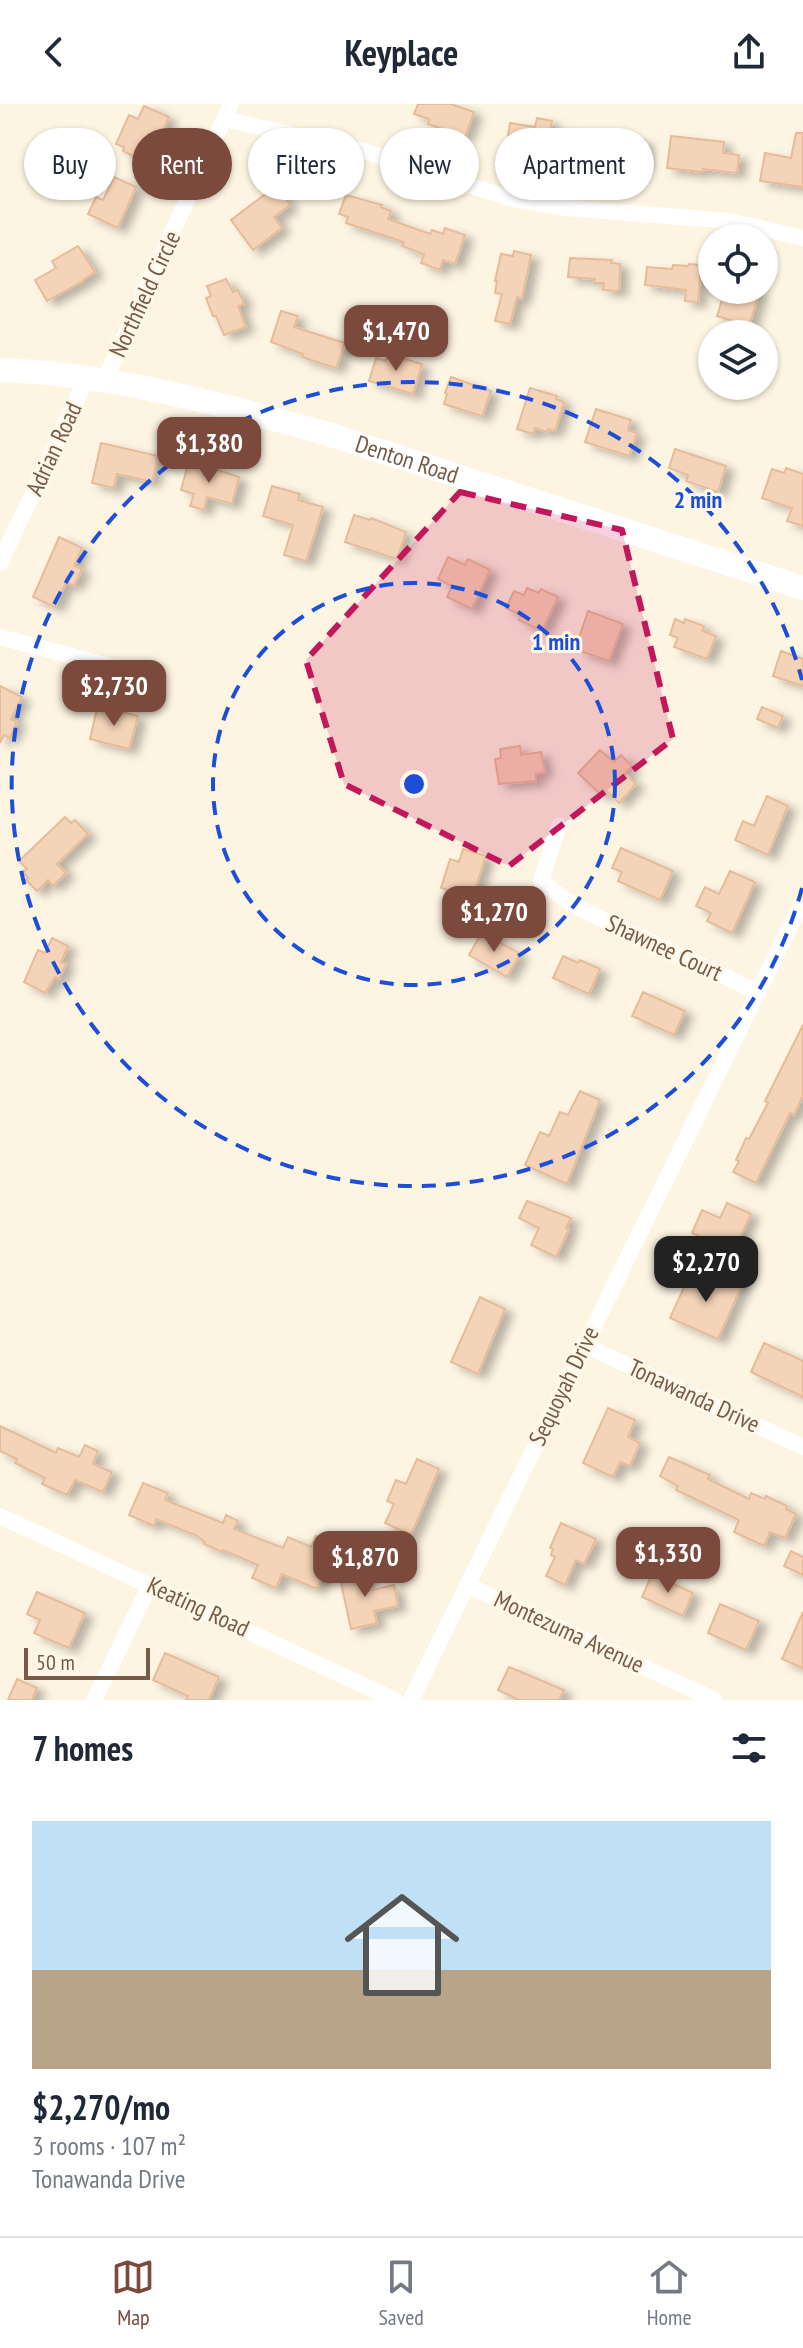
<!DOCTYPE html>
<meta charset="utf-8">
<style>
body{margin:0;font-family:"PT Sans Narrow",sans-serif;background:#f6f6f7;color:#1f2937;height:100vh;display:flex;flex-direction:column;font-size:30px;white-space:nowrap}
*{box-sizing:border-box;margin:0}
p{font-size:26px;color:#747a83}
.icon{flex:none;width:44px;height:44px;fill:none;stroke:currentColor;stroke-width:2;stroke-linecap:round;stroke-linejoin:round}
.map{position:relative;height:1596px;overflow:hidden}
.details{display:flex;flex-direction:column;background:#fff;flex:1}
.details>*{flex:none}
.top-card{position:absolute;left:24px;top:24px;width:756px;height:72px;display:flex;gap:16px}
.controls{position:absolute;left:698px;top:120px;display:grid;gap:16px}
.controls a{display:grid;place-items:center;width:80px;height:80px;border-radius:50%;background:#fff;box-shadow:0 2px 6px #0004;font-size:40px}
.scale{position:absolute;left:24px;bottom:20px;width:126px;box-sizing:border-box;padding-left:8px;border:4px solid #765b47;border-top:0;font-size:22px;line-height:28px;white-space:nowrap;color:#765b47;-webkit-text-stroke:6px #fff8e9;paint-order:stroke}
.price{position:absolute;translate:-50% -68px;padding:0 18px;border-radius:16px;background:#7b4a3c;color:#fff;font-size:26px;line-height:52px;filter:drop-shadow(0 2px 4px #0008)}
.price::after{content:'';position:absolute;left:50%;top:48px;width:24px;height:18px;margin-left:-12px;background:inherit;clip-path:polygon(0 0,100% 0,50% 100%)}
.price.selected{background:#222;color:#fff}
ul{padding:0;list-style:none}
li{display:grid;align-content:center;gap:16px;height:424px;padding:0 32px}
li+li{border-top:2px solid #e0e1e3}
li span{display:grid;place-items:center;height:248px;border-radius:0px;color:#555}
li>.icon{margin-inline-start:auto}
span .icon{width:144px;height:144px;fill:#fffc;stroke-width:1}
li b{font-size:34px}
h2{display:flex;justify-content:space-between;align-items:center;height:96px;padding:0 32px;font-size:34px}
.pill{padding:0 28px;border-radius:36px;background:#fff;box-shadow:0 2px 6px #0004;font-size:28px;line-height:72px}
.pill.selected{background:#7b4a3c;color:#fff}
header{display:flex;justify-content:space-between;align-items:center;height:104px;padding:0 32px;background:#fff;font-size:36px;font-weight:600}
.tabs{display:flex;justify-content:space-around;align-items:center;height:112px;border-top:2px solid #e0e1e3;background:#fff;font-size:22px;color:#747a83}
.tabs a{display:grid;justify-items:center;gap:4px}
.tabs .selected{color:#7b4a3c}
.map>svg:first-child{display:block}
.building{fill:#f4d4b8;stroke:#e7bb98;stroke-width:2;filter:url(#shadow)}
.lines{fill:none;stroke-linecap:round;stroke-linejoin:round}
.street{stroke:#fff;stroke-width:16}
.secondary{stroke:#fff;stroke-width:24}
.marked{fill:#c2185b;fill-opacity:0.2;stroke:#c2185b;stroke-width:6;stroke-dasharray:16 10;stroke-linejoin:round}
.ring{fill:none;stroke:#1d4ed8;stroke-width:4;stroke-dasharray:14 10}
.labels{text-anchor:middle;stroke-width:6;stroke-linejoin:round;paint-order:stroke}
.street-label{font-size:24px;fill:#765b47;stroke:#fff8e9}
.centre{fill:#1d4ed8;stroke:#fff8e9;stroke-width:4}
.ring-label{font-size:24px;text-anchor:middle;font-weight:bold;fill:#1d4ed8;stroke:#fff8e9;stroke-width:6;stroke-linejoin:round;paint-order:stroke}
</style>
<header><svg class="icon" aria-label="back" viewBox="0 0 24 24"><path d="M15 5l-7 7 7 7"/></svg>Keyplace<svg class="icon" aria-label="share" viewBox="0 0 24 24"><path d="M12 15V3M7 8l5-5 5 5M5 13v7h14v-7"/></svg></header>
<div class="map">
<svg width="803" height="1596" viewBox="0 0 803 1596">
<defs>
<filter id="shadow"><feDropShadow dx="8" dy="5" stdDeviation="4" flood-color="#0004"/></filter>
</defs>
<rect width="100%" height="100%" fill="#fdf4e2"/>
<g class="building">
<path d="M418,0H451L474,8L465,33L428,20L429,15L414,10Z"/>
<path d="M144,2L169,13L158,38L152,36L143,57L123,47L124,43L116,40L129,11L138,15Z"/>
<path d="M537,14L552,17L550,26L569,29L564,56L506,45L510,19L535,23Z"/>
<path d="M796,29H803V83L760,77L765,49L791,54Z"/>
<path d="M671,32L724,38L723,49L739,51L737,69L703,65L702,68L667,64Z"/>
<path d="M593,33L645,36L644,62L592,59Z"/>
<path d="M114,73L136,83L118,124L88,110L96,93L103,96Z"/>
<path d="M276,82L290,101L274,113L282,124L253,146L231,116Z"/>
<path d="M346,91L382,101L381,103L391,107L388,115L430,130L432,126L443,130L445,124L465,131L455,160L443,156L440,166L421,159L424,150L402,142L404,138L346,119L348,113L339,110Z"/>
<path d="M78,142L95,168L83,176V177L47,197L35,176L56,164L52,157Z"/>
<path d="M514,147L531,151L522,195L517,193L510,220L495,217L502,190L495,189L497,177H495L501,150L513,152Z"/>
<path d="M570,154L612,156L611,159L620,160L619,187L603,186L604,179H594L595,175L568,173Z"/>
<path d="M689,160L701,161L698,198L685,197L686,186L645,181L647,163L672,165L673,161L688,162Z"/>
<path d="M226,175L233,188L238,186L244,200L238,202L246,223L224,231L216,212H213L206,194L211,192L207,182Z"/>
<path d="M725,186H760L749,222L717,212Z"/>
<path d="M281,207L298,212L294,223L345,239L336,264L302,253L303,250L271,238Z"/>
<path d="M388,250L422,260L413,290L369,277L376,254L386,257Z"/>
<path d="M451,273L491,287L482,312L444,300L447,290L445,289Z"/>
<path d="M530,284L557,292L556,295L564,298L555,327L548,325L547,328L535,324L533,330L517,325Z"/>
<path d="M596,305L631,316L628,326L637,329L629,352L585,338Z"/>
<path d="M101,339L158,352L152,378L117,370L114,384L92,379Z"/>
<path d="M675,345L726,362L718,388L686,377L688,371L669,364Z"/>
<path d="M188,360L201,363L202,361L239,373L232,400L207,393L204,406L190,402L194,390L181,386Z"/>
<path d="M786,364L803,370V422L787,417L792,404L762,394L772,365L784,369Z"/>
<path d="M272,382L300,390L298,396L323,403L306,457L284,451L293,421L263,412Z"/>
<path d="M354,411L370,416L371,414L406,428L397,455L345,438Z"/>
<path d="M59,433L82,444L74,462L82,465L74,482L66,478L55,503L33,493Z"/>
<path d="M448,453L465,461L468,455L490,466L472,505L447,493L452,482L438,475Z"/>
<path d="M527,484L539,489L541,485L558,493L542,527L519,516L521,511L506,504L514,487L524,491Z"/>
<path d="M588,507L623,520L609,557L580,547L582,539L578,537Z"/>
<path d="M675,515L684,519L685,515L704,522L702,527L716,532L707,555L674,543L678,534L670,531Z"/>
<path d="M781,547L803,555V582L773,572Z"/>
<path d="M0,582L22,593L11,615L17,618L10,634L4,631L0,639Z"/>
<path d="M762,603L783,612L778,624L757,615Z"/>
<path d="M97,605L113,609L114,606L138,612L129,645L90,635Z"/>
<path d="M520,642L521,651L541,648L545,668L536,670V677L499,680L495,655L501,654L500,645Z"/>
<path d="M600,646L614,658L621,651L632,662L625,670L636,680L619,699L607,687L602,692L578,669Z"/>
<path d="M767,692L788,702L768,751L735,736L743,717L754,722Z"/>
<path d="M65,713L71,719L75,716L88,730L57,760L66,769L53,782L48,776L37,787L26,776L28,774L23,768L27,765L19,757Z"/>
<path d="M621,744L673,767L660,796L618,777L622,768L612,764Z"/>
<path d="M463,745L486,752L472,795L441,784L450,755L459,758Z"/>
<path d="M730,767L755,778L732,829L707,817L711,809L696,802L705,783L719,790Z"/>
<path d="M482,828L520,850L507,873L469,851Z"/>
<path d="M52,834L68,842L61,858L66,860L59,875L55,873L45,889L24,878L38,846L45,849Z"/>
<path d="M563,852L578,859L580,856L600,865L589,890L553,874Z"/>
<path d="M643,888L685,907L674,931L632,912Z"/>
<path d="M803,921V991L794,1011L790,1009L756,1079L733,1068L739,1057L736,1056L746,1034L749,1035L768,999L765,997Z"/>
<path d="M580,987L600,996L567,1080L525,1061L540,1028L549,1032L560,1008L568,1011Z"/>
<path d="M527,1097L571,1114L566,1124L569,1125L556,1153L531,1141L539,1124L519,1114Z"/>
<path d="M727,1099L751,1110L733,1148L692,1129L702,1106L720,1114Z"/>
<path d="M691,1168L720,1181L725,1171L743,1179L718,1235L670,1214Z"/>
<path d="M480,1193L505,1205L478,1270L451,1258Z"/>
<path d="M764,1239L803,1257V1293L751,1268Z"/>
<path d="M608,1304L635,1316L628,1333L640,1339L630,1362L620,1358L613,1373L583,1359Z"/>
<path d="M0,1322L56,1349L58,1344L79,1353L85,1341L98,1347L93,1360L112,1368L103,1388L75,1376L67,1391L42,1380L45,1374L15,1359L17,1355L0,1347Z"/>
<path d="M669,1353L710,1371L708,1375L749,1395L751,1389L765,1395L766,1392L787,1402L786,1405L796,1410L785,1434L770,1428L764,1442L734,1428L739,1416L676,1386L678,1382L660,1372Z"/>
<path d="M417,1355L439,1365L411,1431L385,1419L394,1400L387,1397L396,1376L406,1380Z"/>
<path d="M143,1379L168,1389L165,1396L223,1419L226,1411L238,1417L234,1425L283,1444L288,1433L311,1443L316,1432L329,1437L319,1461L326,1464L317,1485L282,1470L276,1484L252,1474L258,1461L223,1446L222,1448L204,1440L205,1438L195,1431L156,1415L154,1422L129,1411Z"/>
<path d="M561,1419L596,1435L584,1460L576,1456L565,1481L546,1472L555,1453L551,1451L553,1445L550,1444Z"/>
<path d="M791,1447L803,1453V1471L784,1462Z"/>
<path d="M363,1464L368,1487L394,1481L398,1502L374,1507L377,1519L351,1525L339,1470Z"/>
<path d="M652,1470L693,1489L683,1512L642,1493Z"/>
<path d="M37,1488L85,1509L69,1544L34,1529L40,1516L27,1510Z"/>
<path d="M720,1500L759,1517L746,1546L708,1529Z"/>
<path d="M803,1508V1564L782,1555Z"/>
<path d="M165,1549L219,1573L209,1596H186L188,1592L153,1576Z"/>
<path d="M509,1563L564,1586L559,1596H519L498,1586Z"/>
<path d="M17,1575L37,1584L32,1596H8Z"/>
</g>
<g class="lines">
<g class="street">
<path d="M224,15L364,47L512,95L565,104L730,117L803,134"/>
<path d="M104,277L231,0"/>
<path d="M0,459L87,274"/>
<path d="M0,533L158,575"/>
<path d="M559,721L541,777L572,801L758,888"/>
<path d="M584,1241L803,1343"/>
<path d="M0,1412L395,1596"/>
<path d="M467,1481L715,1596"/>
<path d="M94,1596L150,1481"/>
<path d="M411,1596L803,796"/>
</g>
<path class="secondary" id="s1" d="M0,266C107,269 225,301 328,330L803,484"/>
</g>
<path class="marked" d="M460,388L622,426L673,635L509,762L344,680L306,556Z"/>
<g class="ring">
<circle cx="414" cy="680" r="201"/>
<path d="M802 784A402 402 0 1 1 802 576"/>
</g>
<g class="labels">
<g class="street-label">
<text transform="translate(145 190) rotate(-65)" y="8">Northfield Circle</text>
<text transform="translate(54 345) rotate(-65)" y="8">Adrian Road</text>
<text dy="8" stroke="none"><textPath href="#s1" startOffset="418">Denton Road</textPath></text>
<text transform="translate(664 844) rotate(25)" y="8">Shawnee Court</text>
<text transform="translate(564 1282) rotate(-64)" y="8">Sequoyah Drive</text>
<text transform="translate(694 1292) rotate(25)" y="8">Tonawanda Drive</text>
<text transform="translate(198 1503) rotate(25)" y="8">Keating Road</text>
<text transform="translate(569 1528) rotate(25)" y="8">Montezuma Avenue</text>
</g>
</g>
<circle cx="414" cy="680" r="12" class="centre"/>
<g class="ring-label">
<text x="698" y="404">2 min</text>
<text x="556" y="546">1 min</text>
</g>
</svg>
<div class="controls">
<a><svg class="icon" aria-label="locate" viewBox="0 0 24 24"><circle cx="12" cy="12" r="6"/><path d="M12 2v4M12 18v4M2 12h4M18 12h4"/></svg></a>
<a><svg class="icon" aria-label="layers" viewBox="0 0 24 24"><path d="M12 4l9 5-9 5-9-5zM3 14l9 5 9-5"/></svg></a>
</div>
<div class="scale">50 m</div>
<b class="price" style="left:396px;top:269px">$1,470</b>
<b class="price" style="left:209px;top:381px">$1,380</b>
<b class="price" style="left:114px;top:624px">$2,730</b>
<b class="price" style="left:494px;top:850px">$1,270</b>
<b class="price selected" style="left:706px;top:1200px">$2,270</b>
<b class="price" style="left:668px;top:1491px">$1,330</b>
<b class="price" style="left:365px;top:1495px">$1,870</b>
<div class="top-card">
<a class="pill">Buy</a>
<a class="pill selected">Rent</a>
<a class="pill">Filters</a>
<a class="pill">New</a>
<a class="pill">Apartment</a>
</div>
</div>
<section class="details">
<h2>7 homes<svg class="icon" aria-label="filters" viewBox="0 0 24 24"><path d="M4 7h16M4 17h16"/><circle cx="9" cy="7" r="2"/><circle cx="15" cy="17" r="2"/></svg></h2>
<ul>
<li><span style="background:linear-gradient(#bfe0f5 60%,#b9a48a 0)"><svg class="icon" aria-label="home" viewBox="0 0 24 24"><path d="M3 11l9-7 9 7M6 9v11h12V9"/></svg></span><div><b>$2,270/mo</b><p>3 rooms · 107 m²</p><p>Tonawanda Drive</p></div></li>
</ul>
</section>
<nav class="tabs">
<a class="selected"><svg class="icon" aria-label="map" viewBox="0 0 24 24"><path d="M3 6l6-2 6 2 6-2v14l-6 2-6-2-6 2zM9 4v14M15 6v14"/></svg>Map</a>
<a><svg class="icon" aria-label="saved" viewBox="0 0 24 24"><path d="M7 4h10v16l-5-4-5 4z"/></svg>Saved</a>
<a><svg class="icon" aria-label="home" viewBox="0 0 24 24"><path d="M3 11l9-7 9 7M6 9v11h12V9"/></svg>Home</a>
</nav>
